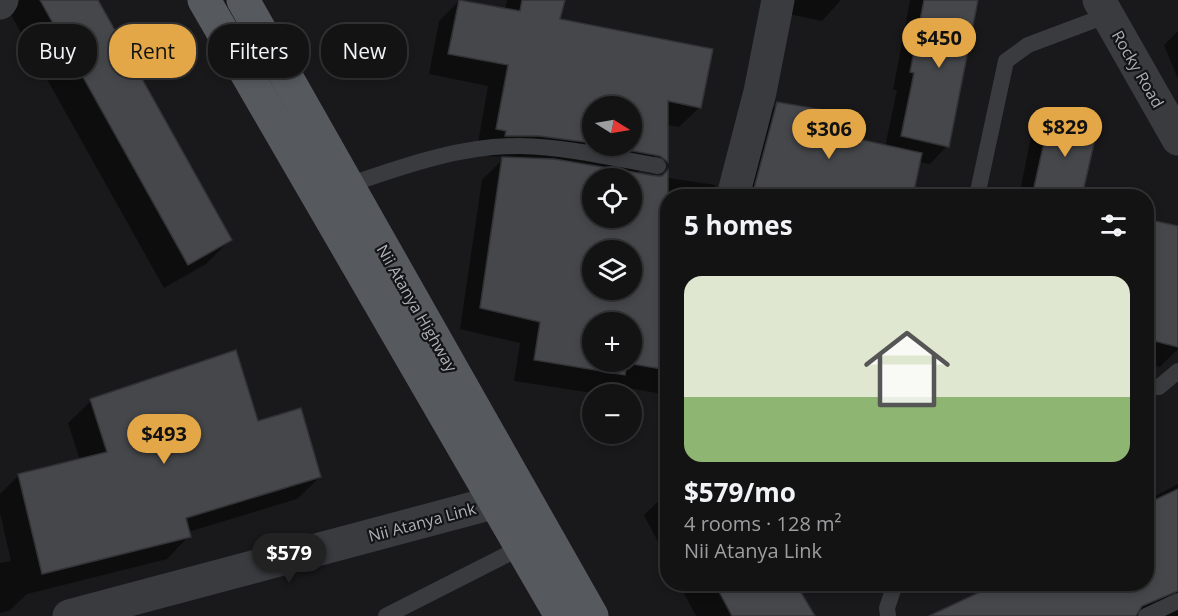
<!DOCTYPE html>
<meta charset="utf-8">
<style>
body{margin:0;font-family:"Open Sans",sans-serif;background:#202022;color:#f1f3f6;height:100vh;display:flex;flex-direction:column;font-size:22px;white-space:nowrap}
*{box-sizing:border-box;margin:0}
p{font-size:20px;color:#9d9ea0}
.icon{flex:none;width:33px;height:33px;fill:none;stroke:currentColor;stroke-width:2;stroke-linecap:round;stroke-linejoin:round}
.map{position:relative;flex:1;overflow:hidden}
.drawer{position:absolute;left:660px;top:189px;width:494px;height:402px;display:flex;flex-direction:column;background:#131314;border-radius:24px;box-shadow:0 3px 9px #0003,0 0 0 2px #323234}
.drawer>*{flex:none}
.guide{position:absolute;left:18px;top:24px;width:552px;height:54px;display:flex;gap:12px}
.needle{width:39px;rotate:101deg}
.tools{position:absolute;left:582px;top:96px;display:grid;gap:12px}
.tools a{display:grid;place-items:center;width:60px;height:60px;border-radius:50%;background:#131314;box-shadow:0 3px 9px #0003,0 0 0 2px #323234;font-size:30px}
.price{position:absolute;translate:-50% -51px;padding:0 14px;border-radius:21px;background:#e3a748;color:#111;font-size:20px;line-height:39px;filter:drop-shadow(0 2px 3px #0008)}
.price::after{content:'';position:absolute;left:50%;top:36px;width:18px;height:14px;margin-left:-9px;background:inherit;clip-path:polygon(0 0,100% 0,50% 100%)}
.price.current{background:#222;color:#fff}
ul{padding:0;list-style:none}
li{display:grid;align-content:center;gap:12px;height:318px;padding:0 24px}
li span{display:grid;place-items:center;height:186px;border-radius:18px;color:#555}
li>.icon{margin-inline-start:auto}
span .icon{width:108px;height:108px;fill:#fffc;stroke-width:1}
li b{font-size:26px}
h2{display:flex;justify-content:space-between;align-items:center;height:72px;padding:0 24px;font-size:26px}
.tag{padding:0 21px;border-radius:24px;background:#131314;box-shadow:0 3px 9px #0003,0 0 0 2px #323234;font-size:21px;line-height:54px}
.tag.current{background:#e3a748;color:#111}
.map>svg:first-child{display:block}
.shadow{fill:#0007;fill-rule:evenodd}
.building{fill:#46474b;stroke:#333337;stroke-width:1.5;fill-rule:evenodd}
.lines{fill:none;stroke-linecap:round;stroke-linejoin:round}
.lane{stroke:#3a3b3f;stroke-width:16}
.street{stroke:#3a3b3f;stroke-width:33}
.primary{stroke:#56595e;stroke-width:33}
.labels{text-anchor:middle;stroke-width:4.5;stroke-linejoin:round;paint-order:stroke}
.street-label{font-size:16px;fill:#acb1b9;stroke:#141416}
</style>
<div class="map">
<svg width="1178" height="616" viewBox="0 0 1178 616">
<rect width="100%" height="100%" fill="#19191b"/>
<g class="shadow">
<path d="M12,0H96L230,240L206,264L164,288L6,6Z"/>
<path d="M460,0L505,9L507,0H563L558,20L700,107L679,127L662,124L656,155L637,173L715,185L714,196H668V395L612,385L599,394L514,381L520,343L460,329L482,180L505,157L486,156L477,149L488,86L429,74L439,21ZM592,106H632V146H592ZM592,178H632V218H592ZM592,250H632V290H592ZM592,322H632V362H592Z"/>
<path d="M782,0H841L822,21L779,12Z"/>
<path d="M910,0H976L947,146L930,164L919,162L911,196H738L756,125L777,104L830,134L885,147L897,90H893Z"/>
<path d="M1177,32H1178V79L1164,45Z"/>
<path d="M1050,117L1096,127L1081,196H1019L1031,137Z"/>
<path d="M1146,220L1178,228V349L1160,367L1148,364L1146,368Z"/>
<path d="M91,401L257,423L320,477L297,499L188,532L189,536L167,559L27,594L9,611L0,613V563L11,561L0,513V494L19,475L80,460L68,423Z"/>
<path d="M1178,484V616H933L999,584H1146V506L1157,495Z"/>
<path d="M668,492V561L644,515Z"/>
<path d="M679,584H795L814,616H696Z"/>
</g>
<g class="building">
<path d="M40,0H98L232,240L188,265Z"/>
<path d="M459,0L520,11L522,0H565L560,19L713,49L701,108L668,101V162L660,156L606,146H632V106H592V143L539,136H505L506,131L496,129L508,65L448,54Z"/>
<path d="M924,0H978L949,147L901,136L914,73L910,72Z"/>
<path d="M777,102L835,112L831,133L922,153L913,196H752Z"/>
<path d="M1050,116L1098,126L1082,196H1032Z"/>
<path d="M502,157L554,159L656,176H662L668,170V370L627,363L625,375L534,360L540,322L480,308ZM592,178H632V218H592ZM592,250H632V290H592ZM592,322H632V362H592Z"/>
<path d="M1146,219L1178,226V347L1146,339Z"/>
<path d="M236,350L258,421L301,408L321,477L186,518L191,537L42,574L18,474L107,452L90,399Z"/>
<path d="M1178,489V591L1142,606L1136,616H929L997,584H1146V504Z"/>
<path d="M715,584H796L815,616H732Z"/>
</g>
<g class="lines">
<g class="lane">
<path d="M348,185C403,166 462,145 521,146C567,147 613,158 658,166"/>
<path d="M977,196L1006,61L1028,45L1108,15"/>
<path d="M1146,387H1159L1178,371"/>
<path d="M386,616L522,547"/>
<path d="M888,616L887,608L895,584"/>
<path d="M1146,616L1178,601"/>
</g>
<g class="street">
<path d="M1099,0L1178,139"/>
<path d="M0,3L2,0"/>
<path d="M733,196L760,92L778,0"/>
<path d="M69,616L496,502"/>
</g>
<g class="primary">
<path d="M204,0L561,616"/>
<path d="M243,0L592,616"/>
</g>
</g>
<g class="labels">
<g class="street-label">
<text transform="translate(1138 69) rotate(60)" y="6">Rocky Road</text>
<text transform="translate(417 308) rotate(60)" y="6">Nii Atanya Highway</text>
<text transform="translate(422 522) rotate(-15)" y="6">Nii Atanya Link</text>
</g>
</g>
</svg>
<div class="tools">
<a><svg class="needle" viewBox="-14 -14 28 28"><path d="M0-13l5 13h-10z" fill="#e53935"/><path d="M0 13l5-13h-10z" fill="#9d9ea0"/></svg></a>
<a><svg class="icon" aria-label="locate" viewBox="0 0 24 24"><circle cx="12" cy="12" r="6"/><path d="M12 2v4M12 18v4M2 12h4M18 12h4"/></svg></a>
<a><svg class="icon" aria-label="layers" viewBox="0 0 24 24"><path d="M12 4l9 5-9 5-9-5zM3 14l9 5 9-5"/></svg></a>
<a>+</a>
<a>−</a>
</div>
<b class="price" style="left:939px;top:69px">$450</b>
<b class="price" style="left:1065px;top:158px">$829</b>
<b class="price" style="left:829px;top:160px">$306</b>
<b class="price" style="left:164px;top:465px">$493</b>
<b class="price current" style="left:289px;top:584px">$579</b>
<div class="guide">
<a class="tag">Buy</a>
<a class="tag current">Rent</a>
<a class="tag">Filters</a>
<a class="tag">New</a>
</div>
<section class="drawer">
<h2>5 homes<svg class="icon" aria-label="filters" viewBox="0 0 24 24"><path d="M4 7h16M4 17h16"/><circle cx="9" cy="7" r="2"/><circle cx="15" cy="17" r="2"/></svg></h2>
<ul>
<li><span style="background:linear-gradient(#dfe7d0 65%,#8fb573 0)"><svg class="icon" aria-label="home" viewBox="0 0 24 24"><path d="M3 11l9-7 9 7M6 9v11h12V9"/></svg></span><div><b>$579/mo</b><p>4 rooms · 128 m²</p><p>Nii Atanya Link</p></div></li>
</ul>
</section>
</div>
